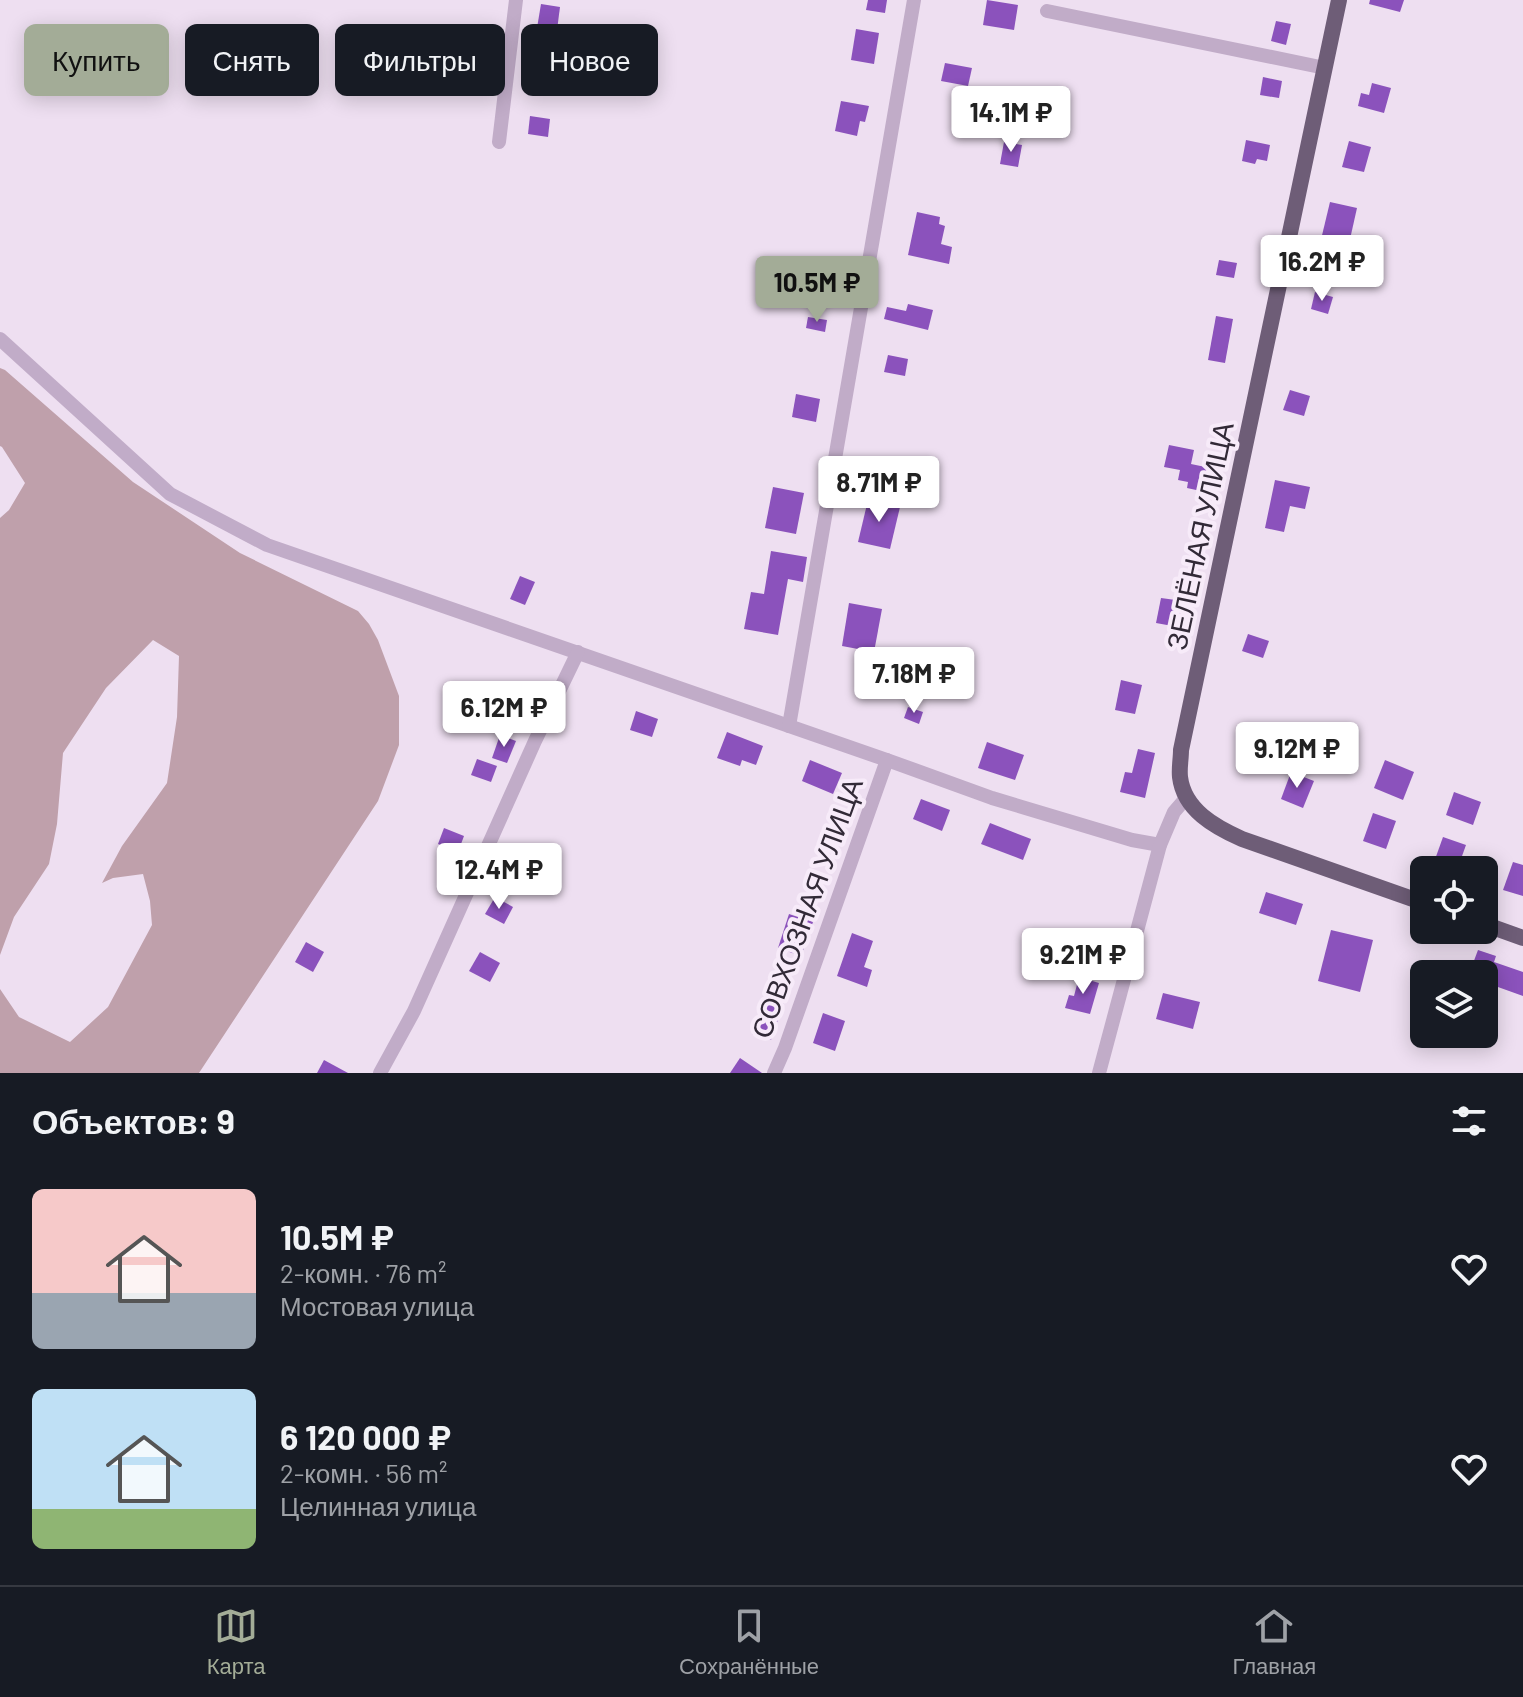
<!DOCTYPE html>
<html lang="ru">
<meta charset="utf-8">
<style>
body{margin:0;font-family:Barlow,sans-serif;background:#242831;color:#f1f3f6;height:100vh;display:flex;flex-direction:column;font-size:30px;white-space:nowrap}
*{box-sizing:border-box;margin:0}
p{font-size:26px;color:#9ea1a6}
.icon{flex:none;width:44px;height:44px;fill:none;stroke:currentColor;stroke-width:2;stroke-linecap:round;stroke-linejoin:round}
.map{position:relative;height:1073px;overflow:hidden}
.side{display:flex;flex-direction:column;background:#171b24;flex:1}
.side>*{flex:none}
.guide{position:absolute;left:24px;top:24px;width:800px;height:72px;display:flex;gap:16px}
.tools{position:absolute;left:1410px;top:856px;display:grid;gap:16px}
.tools a{display:grid;place-items:center;width:88px;height:88px;border-radius:12px;background:#171b24;box-shadow:0 4px 20px #0003;font-size:40px}
.price{position:absolute;translate:-50% -68px;padding:0 18px;border-radius:8px;background:#fff;color:#222;font-size:26px;line-height:52px;filter:drop-shadow(0 2px 4px #0008)}
.price::after{content:'';position:absolute;left:50%;top:48px;width:24px;height:18px;margin-left:-12px;background:inherit;clip-path:polygon(0 0,100% 0,50% 100%)}
.price.active{background:#a3ac97;color:#111}
ul{padding:0;list-style:none}
li{display:flex;align-items:center;gap:24px;height:200px;padding:0 32px}
li span{display:grid;place-items:center;flex:none;width:224px;height:160px;border-radius:12px;color:#555}
li>.icon{margin-inline-start:auto}
span .icon{width:96px;height:96px;fill:#fffc;stroke-width:1}
li b{font-size:34px}
h2{display:flex;justify-content:space-between;align-items:center;height:96px;padding:0 32px;font-size:34px}
.pill{padding:0 28px;border-radius:12px;background:#171b24;box-shadow:0 4px 20px #0003;font-size:28px;line-height:72px}
.pill.active{background:#a3ac97;color:#111}
.tab-bar{display:flex;justify-content:space-around;align-items:center;height:112px;border-top:2px solid #363941;background:#171b24;font-size:22px;color:#9ea1a6}
.tab-bar a{display:grid;justify-items:center;gap:4px}
.tab-bar .active{color:#a3ac97}
.map>svg:first-child{display:block}
.green{fill:#bfa0ab}
.building{fill:#8b52bc}
.lines{fill:none;stroke-linecap:round;stroke-linejoin:round}
.minor{stroke:#c1acc8;stroke-width:14}
.major{stroke:#6e5d77;stroke-width:16}
.labels{text-anchor:middle;stroke-width:8;stroke-linejoin:round;paint-order:stroke}
.street-label{font-size:28px;fill:#322a37;stroke:#f7ebf9}
</style>
<div class="map">
<svg width="1523" height="1073" viewBox="0 0 1523 1073">
<rect width="100%" height="100%" fill="#eedff1"/>
<path class="green" d="M0,368L5,370L133,482L240,553L358,611L369,624L378,640L399,696V745L378,801L199,1073H0V989L19,1017L70,1042L108,1007L152,925L150,901L143,874L113,878L102,883L122,846L167,783L177,717L179,656L153,640L106,688L63,753L57,824L49,864L14,917L0,955V518L9,510L25,483L2,447L0,446Z"/>
<g class="building">
<path d="M868,0H887L885,13L866,10Z"/>
<path d="M987,0L1018,5L1014,30L983,25Z"/>
<path d="M1370,0H1404L1400,12L1369,4Z"/>
<path d="M541,4L560,7L557,30L537,28Z"/>
<path d="M1276,21L1291,24L1286,45L1271,41Z"/>
<path d="M856,29L879,33L874,64L851,60Z"/>
<path d="M945,63L972,68L968,86L941,81Z"/>
<path d="M1263,77L1282,81L1279,98L1260,95Z"/>
<path d="M1372,83L1391,88L1384,113L1358,106L1361,93L1369,95Z"/>
<path d="M841,101L869,106L865,122L860,121L857,136L835,131Z"/>
<path d="M530,116L550,119L548,137L528,134Z"/>
<path d="M1246,140L1270,145L1267,161L1257,159L1255,164L1242,161Z"/>
<path d="M1349,141L1371,147L1364,172L1342,167Z"/>
<path d="M1004,142L1022,145L1018,167L1000,164Z"/>
<path d="M1330,202L1357,208L1346,257L1318,252Z"/>
<path d="M917,212L940,217L939,224L945,226L941,244L952,247L949,264L908,255Z"/>
<path d="M1219,260L1237,263L1234,278L1216,275Z"/>
<path d="M1315,292L1333,297L1328,314L1311,309Z"/>
<path d="M908,304L933,310L928,330L884,319L887,307L906,311Z"/>
<path d="M1216,316L1233,319L1225,363L1208,360Z"/>
<path d="M808,317L827,320L825,332L806,328Z"/>
<path d="M888,355L908,359L905,376L884,372Z"/>
<path d="M1290,390L1310,396L1304,416L1283,410Z"/>
<path d="M796,394L820,399L816,422L792,417Z"/>
<path d="M1169,445L1194,450L1191,464L1215,469L1210,493L1187,488L1188,482L1178,480L1180,470L1164,467Z"/>
<path d="M1275,480L1310,487L1305,509L1290,506L1284,532L1265,528Z"/>
<path d="M773,487L804,493L796,534L765,528Z"/>
<path d="M868,500L900,507L890,549L858,542Z"/>
<path d="M771,551L807,557L803,582L788,579L778,635L744,629L751,592L764,594Z"/>
<path d="M520,576L535,582L525,605L510,599Z"/>
<path d="M1161,598L1183,601L1178,627L1156,623Z"/>
<path d="M849,603L882,609L874,652L842,646Z"/>
<path d="M1248,634L1269,641L1263,658L1242,651Z"/>
<path d="M1121,680L1142,685L1135,714L1115,710Z"/>
<path d="M488,688L510,696L512,689L533,697L525,717L483,701Z"/>
<path d="M908,707L923,712L919,724L904,718Z"/>
<path d="M636,711L658,719L652,737L630,730Z"/>
<path d="M727,732L763,746L756,765L742,760L740,766L717,758Z"/>
<path d="M500,735L516,741L507,763L492,758Z"/>
<path d="M987,742L1024,755L1015,780L978,768Z"/>
<path d="M1138,749L1155,753L1145,798L1120,792L1125,772L1132,773Z"/>
<path d="M477,759L497,766L491,782L471,775Z"/>
<path d="M810,760L842,773L833,794L802,781Z"/>
<path d="M1385,760L1414,772L1403,800L1374,788Z"/>
<path d="M1291,772L1314,781L1303,808L1281,799Z"/>
<path d="M1454,792L1481,802L1473,825L1446,815Z"/>
<path d="M921,799L950,810L942,831L913,819Z"/>
<path d="M1373,813L1396,821L1386,849L1363,841Z"/>
<path d="M990,823L1031,839L1023,860L981,844Z"/>
<path d="M444,828L464,836L458,852L438,844Z"/>
<path d="M1443,837L1466,845L1457,870H1448L1433,865Z"/>
<path d="M506,854L543,870L535,886L499,870Z"/>
<path d="M1513,862L1523,865V896L1503,890Z"/>
<path d="M1266,892L1303,904L1296,925L1259,913Z"/>
<path d="M495,897L513,907L504,924L485,914Z"/>
<path d="M789,914L813,922L801,956L778,948Z"/>
<path d="M1331,930L1373,940L1360,992L1318,981Z"/>
<path d="M852,933L873,941L864,967L872,970L867,987L837,976Z"/>
<path d="M306,942L324,952L313,972L295,962Z"/>
<path d="M1478,950L1496,956L1494,962L1523,972V996L1484,982V974H1469Z"/>
<path d="M480,952L500,963L490,982L469,971Z"/>
<path d="M1079,977L1099,983L1090,1014L1065,1008L1069,995L1074,996Z"/>
<path d="M768,989L786,996L771,1040L752,1034Z"/>
<path d="M1163,993L1200,1002L1193,1029L1156,1019Z"/>
<path d="M823,1013L845,1021L835,1051L813,1043Z"/>
<path d="M740,1058L762,1073H730Z"/>
<path d="M324,1060L348,1073H317Z"/>
</g>
<g class="lines">
<g class="minor">
<path d="M1047,11L1325,68"/>
<path d="M499,142L516,0"/>
<path d="M0,339L170,494L267,545L887,760L992,798L1132,840L1160,845"/>
<path d="M789,726L914,0"/>
<path d="M380,1073L414,1011L535,741L578,652"/>
<path d="M774,1073L785,1048L887,760"/>
<path d="M1099,1073L1160,845L1174,812L1187,797"/>
</g>
<g class="major">
<path d="M1339,0L1181,750C1181,759 1179,768 1180,777C1184,810 1215,827 1242,839L1424,903"/>
<path d="M1484,924L1523,938"/>
</g>
</g>
<g class="labels">
<g class="street-label">
<text transform="translate(1200 536) rotate(-78)" y="10">ЗЕЛЁНАЯ УЛИЦА</text>
<text transform="translate(807 908) rotate(-70)" y="10">СОВХОЗНАЯ УЛИЦА</text>
</g>
</g>
</svg>
<div class="tools">
<a><svg class="icon" aria-label="locate" viewBox="0 0 24 24"><circle cx="12" cy="12" r="6"/><path d="M12 2v4M12 18v4M2 12h4M18 12h4"/></svg></a>
<a><svg class="icon" aria-label="layers" viewBox="0 0 24 24"><path d="M12 4l9 5-9 5-9-5zM3 14l9 5 9-5"/></svg></a>
</div>
<b class="price" style="left:1011px;top:154px">14.1M ₽</b>
<b class="price" style="left:1322px;top:303px">16.2M ₽</b>
<b class="price active" style="left:817px;top:324px">10.5M ₽</b>
<b class="price" style="left:879px;top:524px">8.71M ₽</b>
<b class="price" style="left:914px;top:715px">7.18M ₽</b>
<b class="price" style="left:504px;top:749px">6.12M ₽</b>
<b class="price" style="left:1297px;top:790px">9.12M ₽</b>
<b class="price" style="left:499px;top:911px">12.4M ₽</b>
<b class="price" style="left:1083px;top:996px">9.21M ₽</b>
<div class="guide">
<a class="pill active">Купить</a>
<a class="pill">Снять</a>
<a class="pill">Фильтры</a>
<a class="pill">Новое</a>
</div>
</div>
<section class="side">
<h2>Объектов: 9<svg class="icon" aria-label="filters" viewBox="0 0 24 24"><path d="M4 7h16M4 17h16"/><circle cx="9" cy="7" r="2"/><circle cx="15" cy="17" r="2"/></svg></h2>
<ul>
<li><span style="background:linear-gradient(#f6c9c9 65%,#9aa5b1 0)"><svg class="icon" aria-label="home" viewBox="0 0 24 24"><path d="M3 11l9-7 9 7M6 9v11h12V9"/></svg></span><div><b>10.5M ₽</b><p>2-комн. · 76 m²</p><p>Мостовая улица</p></div><svg class="icon" aria-label="heart" viewBox="0 0 24 24"><path d="M12 20l-8-8c-3-5 5-10 8-4 3-6 11-1 8 4z"/></svg></li>
<li><span style="background:linear-gradient(#bfe0f5 75%,#8fb573 0)"><svg class="icon" aria-label="home" viewBox="0 0 24 24"><path d="M3 11l9-7 9 7M6 9v11h12V9"/></svg></span><div><b>6 120 000 ₽</b><p>2-комн. · 56 m²</p><p>Целинная улица</p></div><svg class="icon" aria-label="heart" viewBox="0 0 24 24"><path d="M12 20l-8-8c-3-5 5-10 8-4 3-6 11-1 8 4z"/></svg></li>
</ul>
</section>
<nav class="tab-bar">
<a class="active"><svg class="icon" aria-label="map" viewBox="0 0 24 24"><path d="M3 6l6-2 6 2 6-2v14l-6 2-6-2-6 2zM9 4v14M15 6v14"/></svg>Карта</a>
<a><svg class="icon" aria-label="saved" viewBox="0 0 24 24"><path d="M7 4h10v16l-5-4-5 4z"/></svg>Сохранённые</a>
<a><svg class="icon" aria-label="home" viewBox="0 0 24 24"><path d="M3 11l9-7 9 7M6 9v11h12V9"/></svg>Главная</a>
</nav>
